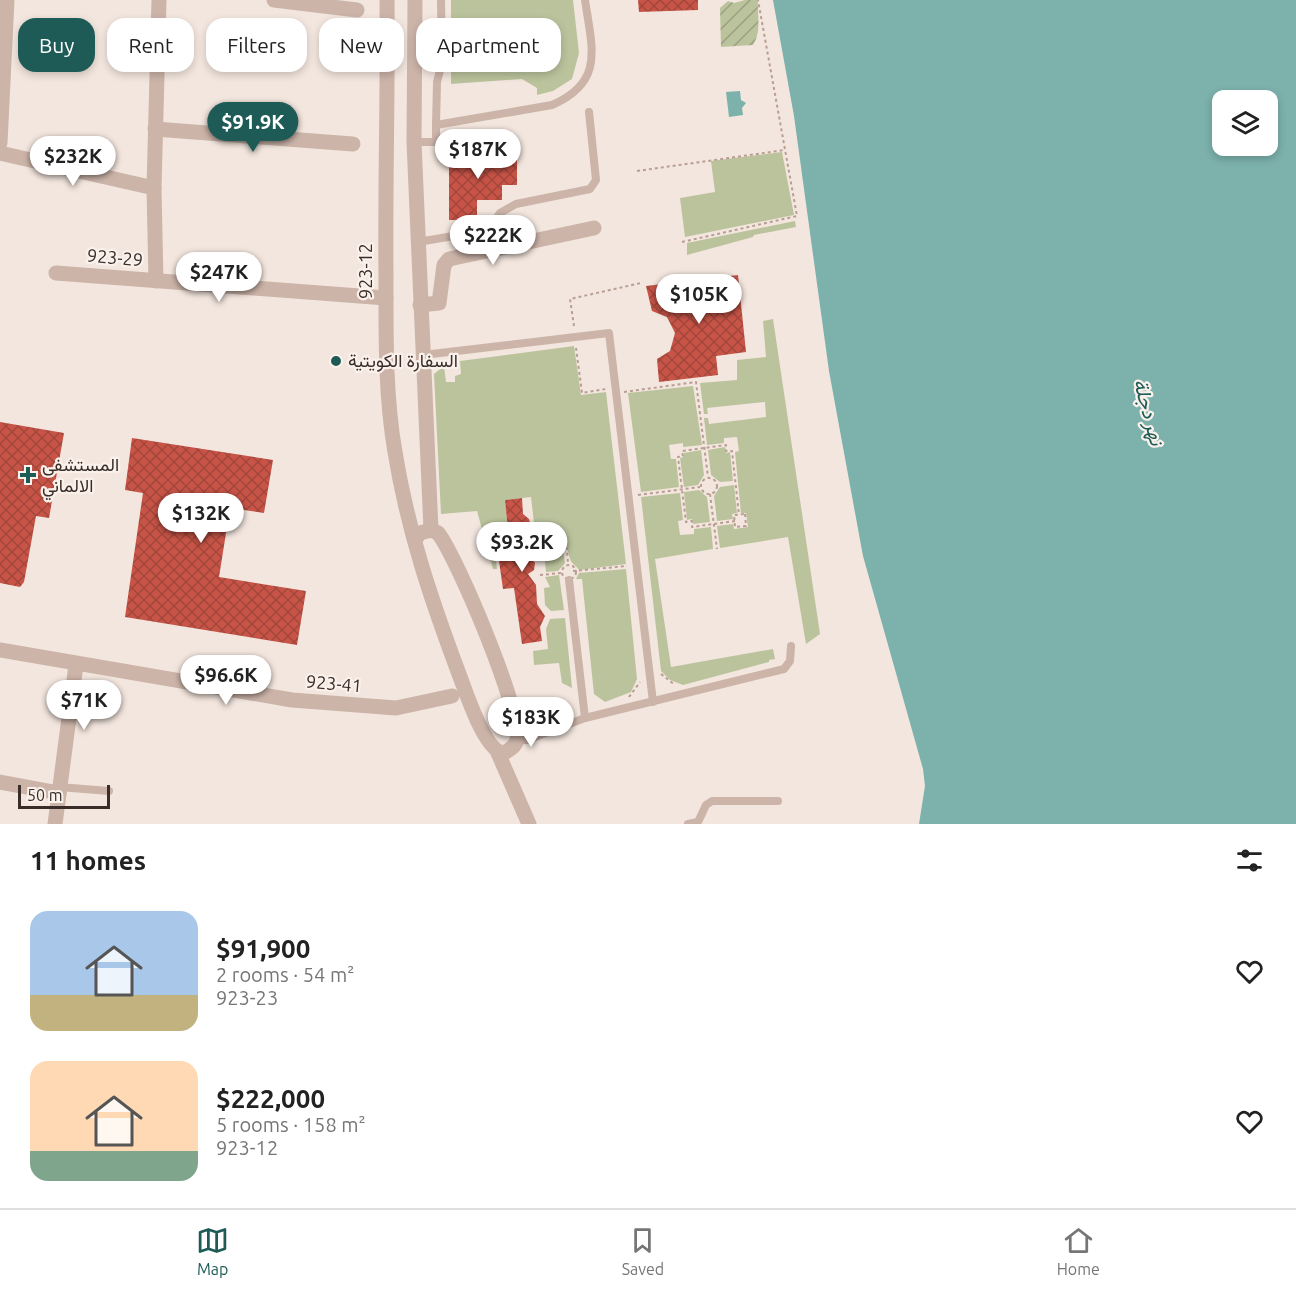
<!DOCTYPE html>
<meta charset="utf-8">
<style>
body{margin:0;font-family:Ubuntu,Vazirmatn,sans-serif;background:#f6f6f6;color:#222;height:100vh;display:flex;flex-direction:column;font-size:22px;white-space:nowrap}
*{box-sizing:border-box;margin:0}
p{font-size:20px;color:#767676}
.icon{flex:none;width:33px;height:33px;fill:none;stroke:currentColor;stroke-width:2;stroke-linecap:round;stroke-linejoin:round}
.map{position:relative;height:824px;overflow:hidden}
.panel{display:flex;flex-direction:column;background:#fff;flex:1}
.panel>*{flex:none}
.hud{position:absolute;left:18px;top:18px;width:600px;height:54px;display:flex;gap:12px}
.buttons{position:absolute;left:1212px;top:90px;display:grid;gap:12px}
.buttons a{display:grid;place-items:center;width:66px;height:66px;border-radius:12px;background:#fff;box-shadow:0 3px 9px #0003;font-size:30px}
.scale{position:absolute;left:18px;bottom:15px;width:92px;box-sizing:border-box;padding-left:6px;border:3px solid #392c29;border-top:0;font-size:16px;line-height:21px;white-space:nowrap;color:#392c29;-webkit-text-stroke:4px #faf1eb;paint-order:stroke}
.price{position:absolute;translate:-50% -51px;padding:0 14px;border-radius:21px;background:#fff;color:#222;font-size:20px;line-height:39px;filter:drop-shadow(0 2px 3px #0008)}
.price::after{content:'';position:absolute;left:50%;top:36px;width:18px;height:14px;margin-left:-9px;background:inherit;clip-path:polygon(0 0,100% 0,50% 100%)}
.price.active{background:#1e5b57;color:#fff}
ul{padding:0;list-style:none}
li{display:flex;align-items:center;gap:18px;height:150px;padding:0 30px}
li span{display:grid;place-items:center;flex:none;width:168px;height:120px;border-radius:18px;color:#555}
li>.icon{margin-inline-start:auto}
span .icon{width:72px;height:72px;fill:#fffc;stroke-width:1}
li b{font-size:26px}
h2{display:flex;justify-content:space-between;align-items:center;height:72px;padding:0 30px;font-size:26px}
.tag{padding:0 21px;border-radius:18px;background:#fff;box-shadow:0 3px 9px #0003;font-size:21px;line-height:54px}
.tag.active{background:#1e5b57;color:#fff}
.dock{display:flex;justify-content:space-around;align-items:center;height:84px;border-top:2px solid #e0e0e0;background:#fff;font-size:16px;color:#767676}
.dock a{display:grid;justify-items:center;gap:3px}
.dock .active{color:#1e5b57}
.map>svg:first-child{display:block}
.grass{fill:#bbc39d}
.garden{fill:url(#garden-furrows)}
.water{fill:#7cb1ac;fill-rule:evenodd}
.building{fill:url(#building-cross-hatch)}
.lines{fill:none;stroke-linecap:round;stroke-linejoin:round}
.path{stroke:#b89e93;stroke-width:2;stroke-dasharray:3 3;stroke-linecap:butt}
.lane{stroke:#ccb4a9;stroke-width:8}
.street{stroke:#ccb4a9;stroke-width:15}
.poi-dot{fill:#1e5b57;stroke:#faf1eb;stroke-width:2}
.labels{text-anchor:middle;stroke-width:4.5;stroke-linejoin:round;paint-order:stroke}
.street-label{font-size:18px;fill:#392c29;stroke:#faf1eb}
.poi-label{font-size:18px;fill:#392c29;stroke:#faf1eb;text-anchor:start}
.water-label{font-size:20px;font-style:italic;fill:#1e5b57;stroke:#faf1eb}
</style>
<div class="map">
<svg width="1296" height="824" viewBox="0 0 1296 824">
<defs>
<pattern id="garden-furrows" width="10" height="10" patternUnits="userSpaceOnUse" patternTransform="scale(1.5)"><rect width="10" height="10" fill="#bbc39d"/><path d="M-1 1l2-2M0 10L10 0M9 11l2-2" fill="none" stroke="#999f80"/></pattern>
<pattern id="building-cross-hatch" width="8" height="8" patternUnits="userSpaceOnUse" patternTransform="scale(1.5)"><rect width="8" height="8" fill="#c85447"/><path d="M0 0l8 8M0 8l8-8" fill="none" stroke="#a3463b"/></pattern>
</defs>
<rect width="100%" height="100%" fill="#f3e6de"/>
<g class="grass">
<path d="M451,0H573L579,53L572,79L553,91L537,95V88L522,79L451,84Z"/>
<path d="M782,152L794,215L685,237L680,198L715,192L711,161Z"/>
<path d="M795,221L796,227L754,235L753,237L687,255V243Z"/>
<path d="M773,319L820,634L806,644L788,537L720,548L717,526L733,524L734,529L748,527L746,513H741L735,452L739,451L737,437L724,438V443L707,445L704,418H708L709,424L766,417L765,402L707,408L708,414H704L700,383L737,380V360L766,357L763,321Z"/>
<path d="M574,346L581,395L606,392L626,564L579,570C576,565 571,563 570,559C564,537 564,519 534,523L531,497L505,500L511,559L496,561L497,569H493L477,511L441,514L434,374L444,366L446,382H455V376L461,374L460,361Z"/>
<path d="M693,386L702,445L683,447V443L669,445L671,459H676L679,487L641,492L628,393Z"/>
<path d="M725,447L726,453L730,452L733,481L720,482L711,475L708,450Z"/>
<path d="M701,450L704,475L698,485L684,487L680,458L684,457V453Z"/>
<path d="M734,485L737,513L732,514L733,519L717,521L714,496L720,487Z"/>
<path d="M699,490L707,497L710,522L693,524L692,519L687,520L684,492Z"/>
<path d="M680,493L683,520L678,521L680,535L694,534V529L711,527L713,549L655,559L671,667L773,649L775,659L769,660V662L683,685L670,680L661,671L641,497Z"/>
<path d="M542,527C560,531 563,546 565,563L558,571L546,572L544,553L536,554L534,529Z"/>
<path d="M626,569L637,679L631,692L605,702L594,694L582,579H576L579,573Z"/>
<path d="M559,575L564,610L551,611L545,605L544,588L550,587L545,577Z"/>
<path d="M565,618L572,688L562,683L559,663L534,665L533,651L548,649L546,629L550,619Z"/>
</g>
<path class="garden" d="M745,0H758C757,16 762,31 753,45L721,47L720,8L728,1L734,3Z"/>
<g class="water">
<path d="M773,0H1296V824H919L925,786L923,769L863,556L829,371L794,116ZM1268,100V146H1222V100Z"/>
<path d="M740,91L741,100L746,103L742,108L743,115L729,117L726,92Z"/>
</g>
<g class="building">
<path d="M638,0H698V10L639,12Z"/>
<path d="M449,152H517V185H502V200H477V220H449Z"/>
<path d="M738,275L746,352L716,356L718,375L659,382L657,359L670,351L675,333L667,317L652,311L646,286Z"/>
<path d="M0,422L64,433L49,518L36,516L24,582L20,587L0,583Z"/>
<path d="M132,438L273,460L264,513L230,508L219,577L306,591L297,645L125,617L143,493L125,490Z"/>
<path d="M522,498L523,514L529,519L531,527L526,536L528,552L535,563L534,570L528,574L536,585L537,604L545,616L540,627L542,641L522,644L514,588L503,589L499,561L511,560L505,500Z"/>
</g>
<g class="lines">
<g class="path">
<path d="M637,171L785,150"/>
<path d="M682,242L797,216L758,0"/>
<path d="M574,326L570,299L641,283"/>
<path d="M576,348L582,393L606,389"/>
<path d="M624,392L696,382L708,477"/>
<circle cx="709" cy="486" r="8"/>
<path d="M710,494L717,549"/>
<path d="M638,495L700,487"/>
<path d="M745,514L746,526L735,527L734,515Z"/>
<path d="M735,521L692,527V521L686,522L678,457L683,456L682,451L726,445V451H732L739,515"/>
<path d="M535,527L555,528L567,549L568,564"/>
<circle cx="569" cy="572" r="7"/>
<path d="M573,571L627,566"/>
<path d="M540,575L561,573"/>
<path d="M661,674L675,685"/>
<path d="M629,697L640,682"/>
</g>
<g class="lane">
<path d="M436,125L437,82L442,63L441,0"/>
<path d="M414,142H436V125L552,105C605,82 592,48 585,0"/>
<path d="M418,242L489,230L500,213L516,204L590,189L596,180L589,112"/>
<path d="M423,355L609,333L653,702"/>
<path d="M569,580L585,718"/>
<path d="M517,740H527L585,718L784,669L790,661L791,646"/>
<path d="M59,787L109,791"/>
<path d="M688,824L698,822L706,805L712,801H778"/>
</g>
<g class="street">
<path d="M274,0L357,10"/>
<path d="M387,0C388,92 385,184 386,276C386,334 385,395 395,452C408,533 433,605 462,682C468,698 486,752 504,753C509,750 515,747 517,740C523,714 457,557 438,533L431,530L420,533L415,540"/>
<path d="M415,0L414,142L431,530"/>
<path d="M155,129L353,144"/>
<path d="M0,143L7,0"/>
<path d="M0,153L154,188"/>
<path d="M56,273L386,298"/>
<path d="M156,281L154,188L159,0"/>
<path d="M420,305L439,303L444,265L449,259L594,228"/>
<path d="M0,650L292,700L396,708L452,696"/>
<path d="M498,753L529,824"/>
<path d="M0,782L59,793"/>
<path d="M55,824L76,665"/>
</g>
</g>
<g class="poi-dot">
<circle cx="336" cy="361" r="6"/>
<path d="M25 466h6v6h6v6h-6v6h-6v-6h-6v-6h6z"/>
</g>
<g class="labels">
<g class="street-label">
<text transform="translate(115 258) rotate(5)" y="6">923-29</text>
<text transform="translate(366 271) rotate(-90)" y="6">923-12</text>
<text transform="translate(334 684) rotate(5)" y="6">923-41</text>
</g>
<g class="poi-label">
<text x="348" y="367">السفارة الكويتية</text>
<text x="42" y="471">المستشفى<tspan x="42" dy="21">الالماني</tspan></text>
</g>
<g class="water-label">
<text transform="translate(1149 412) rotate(75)" y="7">نهر دجلة</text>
</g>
</g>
</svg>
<div class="buttons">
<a><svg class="icon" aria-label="layers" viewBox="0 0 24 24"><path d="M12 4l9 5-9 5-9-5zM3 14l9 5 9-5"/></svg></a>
</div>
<div class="scale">50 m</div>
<b class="price active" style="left:253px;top:153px">$91.9K</b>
<b class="price" style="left:478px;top:180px">$187K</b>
<b class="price" style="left:73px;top:187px">$232K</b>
<b class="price" style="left:493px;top:266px">$222K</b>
<b class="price" style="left:219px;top:303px">$247K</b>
<b class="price" style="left:699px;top:325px">$105K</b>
<b class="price" style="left:201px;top:544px">$132K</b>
<b class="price" style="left:522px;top:573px">$93.2K</b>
<b class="price" style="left:226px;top:706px">$96.6K</b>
<b class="price" style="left:84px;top:731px">$71K</b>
<b class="price" style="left:531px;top:748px">$183K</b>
<div class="hud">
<a class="tag active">Buy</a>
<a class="tag">Rent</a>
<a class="tag">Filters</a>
<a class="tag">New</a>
<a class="tag">Apartment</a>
</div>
</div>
<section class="panel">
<h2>11 homes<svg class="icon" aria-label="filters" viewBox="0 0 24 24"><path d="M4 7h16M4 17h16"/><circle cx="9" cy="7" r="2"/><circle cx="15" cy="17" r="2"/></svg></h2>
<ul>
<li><span style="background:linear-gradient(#a9c7e8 70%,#c2b280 0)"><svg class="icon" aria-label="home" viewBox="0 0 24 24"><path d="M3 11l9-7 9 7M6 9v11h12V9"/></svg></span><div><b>$91,900</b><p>2 rooms · 54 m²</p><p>923-23</p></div><svg class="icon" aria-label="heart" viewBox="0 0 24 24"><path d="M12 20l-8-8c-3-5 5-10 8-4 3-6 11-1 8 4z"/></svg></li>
<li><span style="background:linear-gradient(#ffd9b3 75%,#7fa58c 0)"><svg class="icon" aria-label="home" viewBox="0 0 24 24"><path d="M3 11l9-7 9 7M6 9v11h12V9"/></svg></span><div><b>$222,000</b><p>5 rooms · 158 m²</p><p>923-12</p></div><svg class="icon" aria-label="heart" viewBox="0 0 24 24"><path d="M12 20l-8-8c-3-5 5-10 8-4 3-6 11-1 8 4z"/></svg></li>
</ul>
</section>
<nav class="dock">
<a class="active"><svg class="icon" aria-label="map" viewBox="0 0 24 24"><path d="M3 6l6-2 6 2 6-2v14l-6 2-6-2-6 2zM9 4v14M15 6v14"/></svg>Map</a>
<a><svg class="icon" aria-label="saved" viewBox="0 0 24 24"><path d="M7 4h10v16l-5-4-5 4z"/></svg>Saved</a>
<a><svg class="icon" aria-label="home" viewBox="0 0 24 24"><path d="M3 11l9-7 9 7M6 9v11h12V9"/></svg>Home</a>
</nav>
